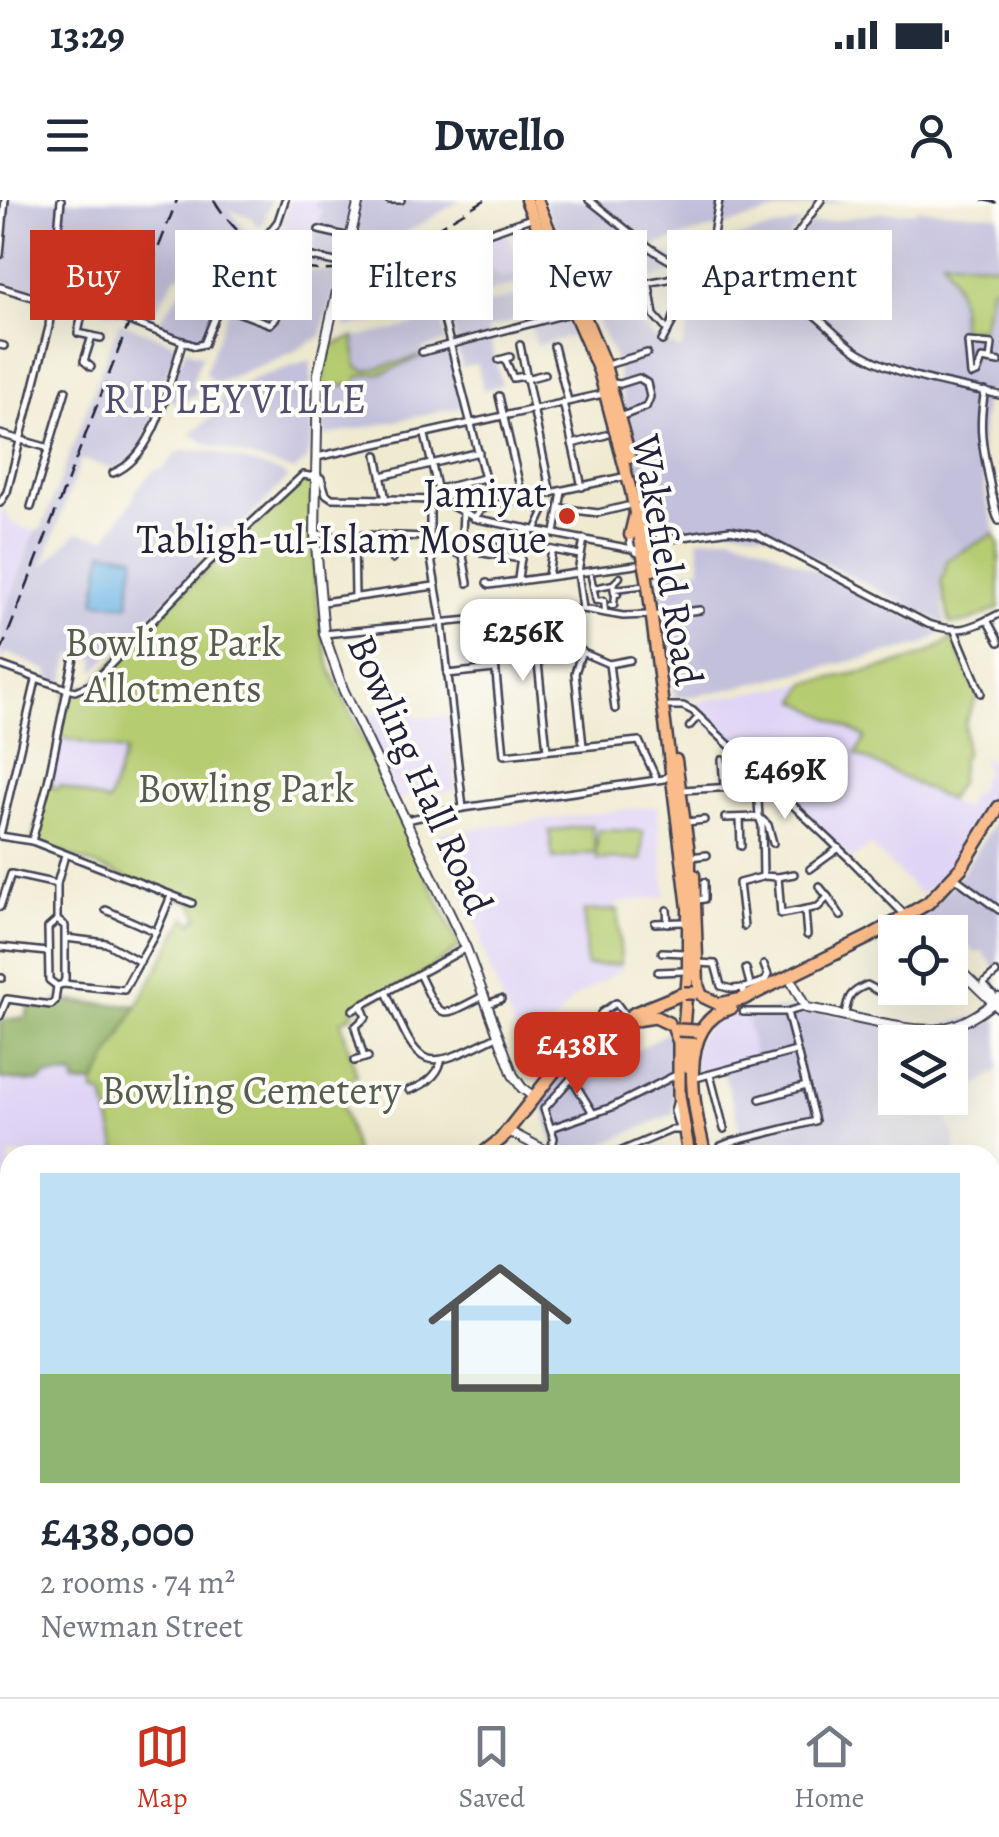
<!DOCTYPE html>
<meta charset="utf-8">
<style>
body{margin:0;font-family:Alegreya,serif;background:#f6f6f7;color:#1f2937;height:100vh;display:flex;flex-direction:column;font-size:38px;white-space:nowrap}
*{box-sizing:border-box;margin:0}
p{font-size:32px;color:#747a83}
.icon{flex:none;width:55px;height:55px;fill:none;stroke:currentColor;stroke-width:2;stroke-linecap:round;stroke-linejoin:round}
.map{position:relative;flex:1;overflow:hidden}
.side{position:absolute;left:0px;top:945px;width:1000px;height:552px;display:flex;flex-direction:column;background:#fff;border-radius:30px 30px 0 0;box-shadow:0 10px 40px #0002}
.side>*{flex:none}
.guide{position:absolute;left:30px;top:30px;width:940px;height:90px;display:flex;gap:20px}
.controls{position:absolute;left:878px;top:715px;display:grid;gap:20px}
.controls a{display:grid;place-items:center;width:90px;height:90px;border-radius:0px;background:#fff;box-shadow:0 10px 40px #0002;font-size:50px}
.price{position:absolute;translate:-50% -85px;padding:0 22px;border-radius:20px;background:#fff;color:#222;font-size:32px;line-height:65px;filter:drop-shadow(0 2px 5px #0008)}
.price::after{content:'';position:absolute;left:50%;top:60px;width:30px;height:22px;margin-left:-15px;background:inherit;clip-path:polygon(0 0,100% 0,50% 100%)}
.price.active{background:#c8321e;color:#fff}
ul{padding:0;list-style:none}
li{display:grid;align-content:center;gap:20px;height:530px;padding:0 40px}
li span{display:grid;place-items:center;height:310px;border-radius:0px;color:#555}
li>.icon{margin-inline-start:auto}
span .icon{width:180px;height:180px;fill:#fffc;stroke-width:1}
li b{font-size:42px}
.pill{padding:0 35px;border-radius:0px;background:#fff;box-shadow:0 10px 40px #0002;font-size:35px;line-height:90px}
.pill.active{background:#c8321e;color:#fff}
.status{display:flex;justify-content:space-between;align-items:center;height:70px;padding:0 50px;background:#fff;direction:ltr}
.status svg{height:28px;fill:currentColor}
header{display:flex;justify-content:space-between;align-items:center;height:130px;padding:0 40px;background:#fff;font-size:45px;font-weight:600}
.tab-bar{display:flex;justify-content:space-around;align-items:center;height:140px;border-top:2px solid #e0e1e3;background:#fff;font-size:28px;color:#747a83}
.tab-bar a{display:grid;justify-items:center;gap:5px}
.tab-bar .active{color:#c8321e}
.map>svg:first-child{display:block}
.built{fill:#dfd4f5}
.industrial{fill:#c3c0db;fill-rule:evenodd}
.green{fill:#b5cc71;stroke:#6c7756;stroke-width:2.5}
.forest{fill:#90b063;stroke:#59694f;stroke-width:2.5}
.water{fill:#6cb3e3;stroke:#476a8f;stroke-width:2.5}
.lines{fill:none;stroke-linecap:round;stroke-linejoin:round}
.pedestrian-casing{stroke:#414051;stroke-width:9}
.minor-casing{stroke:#414051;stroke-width:10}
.tertiary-casing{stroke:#414051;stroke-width:12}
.primary-casing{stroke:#414051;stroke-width:15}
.trunk-casing{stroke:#414051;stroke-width:16}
.pedestrian{stroke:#fff;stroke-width:4}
.minor{stroke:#fff;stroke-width:5}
.tertiary{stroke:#fff;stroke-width:8}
.primary{stroke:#f9bc8a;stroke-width:10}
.trunk{stroke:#f9bc8a;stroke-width:11}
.rail{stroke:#22223b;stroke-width:2.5;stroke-dasharray:15 8;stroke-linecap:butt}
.minor-bridge-casing{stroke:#414051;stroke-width:10;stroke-linecap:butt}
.tertiary-bridge-casing{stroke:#414051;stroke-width:12;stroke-linecap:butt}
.trunk-bridge-casing{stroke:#414051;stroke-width:16;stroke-linecap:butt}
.minor-bridge{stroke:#fff;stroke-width:5}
.tertiary-bridge{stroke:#fff;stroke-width:8}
.trunk-bridge{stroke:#f9bc8a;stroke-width:11}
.poi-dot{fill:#c8321e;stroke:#fdfcf7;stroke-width:4}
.labels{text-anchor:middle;stroke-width:8;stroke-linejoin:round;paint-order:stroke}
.poi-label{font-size:40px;fill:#22223b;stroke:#fdfcf7;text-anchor:end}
.street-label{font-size:40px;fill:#22223b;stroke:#fdfcf7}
.park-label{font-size:40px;fill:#555e4e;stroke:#fdfcf7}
.neighbourhood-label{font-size:42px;letter-spacing:2.5px;fill:#524e70;stroke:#fdfcf7}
</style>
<div class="status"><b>13:29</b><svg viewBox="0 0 49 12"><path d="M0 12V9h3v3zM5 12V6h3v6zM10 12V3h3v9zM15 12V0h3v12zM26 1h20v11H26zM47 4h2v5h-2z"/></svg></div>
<header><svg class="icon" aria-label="menu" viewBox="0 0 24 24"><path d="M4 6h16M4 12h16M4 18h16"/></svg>Dwello<svg class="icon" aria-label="person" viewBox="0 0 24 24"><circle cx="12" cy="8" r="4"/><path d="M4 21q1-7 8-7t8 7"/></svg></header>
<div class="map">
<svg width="999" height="1497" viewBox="0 0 999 1497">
<rect width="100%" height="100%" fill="#fdfcf7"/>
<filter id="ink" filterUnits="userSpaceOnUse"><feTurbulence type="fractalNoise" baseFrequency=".01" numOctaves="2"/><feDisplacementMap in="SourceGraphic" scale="20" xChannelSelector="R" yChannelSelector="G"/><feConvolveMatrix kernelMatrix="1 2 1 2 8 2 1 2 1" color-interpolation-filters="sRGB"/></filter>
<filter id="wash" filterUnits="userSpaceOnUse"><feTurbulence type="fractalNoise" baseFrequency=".0048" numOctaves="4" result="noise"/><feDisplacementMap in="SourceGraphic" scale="40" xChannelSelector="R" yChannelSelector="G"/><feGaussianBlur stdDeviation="2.25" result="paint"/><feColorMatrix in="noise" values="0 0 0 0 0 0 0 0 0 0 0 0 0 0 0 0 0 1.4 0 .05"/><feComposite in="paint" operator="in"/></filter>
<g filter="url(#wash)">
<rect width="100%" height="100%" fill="#efead0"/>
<g class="built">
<path d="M291,0H317L316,7L322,9L312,56L284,51L268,42L280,29Z"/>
<path d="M507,31L522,73L503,77L483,66L465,45Z"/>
<path d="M3,307L11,323L35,332L0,426V310Z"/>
<path d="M806,483L798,501L865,537L857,555L964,609L971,593L976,594L985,572L983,556L999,567V602L946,677L920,694L870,645L851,660L761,570L688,508L706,500Z"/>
<path d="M397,505L414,507L417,519L449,516L456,590L397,599L361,518Z"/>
<path d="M58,537L125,551L108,603L48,582Z"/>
<path d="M657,606L666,696L616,704L622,769L571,800L539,844L518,838L491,773L480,740L483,738L438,633Z"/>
<path d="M740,804L746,812L756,861L694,879L695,843L718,813Z"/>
<path d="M75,875L95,883L104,895L118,955H10V987H0V879Z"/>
</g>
<g class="industrial">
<path d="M0,0H271L264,21L258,27L251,17L232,11L226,4L243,28L258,41L238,51L232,69L224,66L222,59L206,60L175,77L151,120L145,122L0,82Z"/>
<path d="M317,0H461L390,43L363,56L349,58L348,63L330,65H310L322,9L315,7Z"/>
<path d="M543,0H850L773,12L656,45L650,51L574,69Z"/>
<path d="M918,9L999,15V194L985,191L981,250L986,298L996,334L947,358L939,381L946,425L766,333L717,326L661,334L650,321L614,156L591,107L583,78L668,54L679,62L709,72L714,43L801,22L759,83L772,88L770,79L809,25L884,12H913ZM676,71L703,78L682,150L653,138L641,121L636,105L635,84Z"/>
<path d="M465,45L483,66L503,77L522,73L525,82L446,103L432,57Z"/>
<path d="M404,54L421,57L438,106L347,128L343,121L335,120L336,115L345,116L347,105L339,101L344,76L374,70Z"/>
<path d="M254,57L301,76L303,71H339L321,136L291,153L214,184L205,172L210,158L243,73Z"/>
<path d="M211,72L226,77L205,138L197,142L160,127L159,120L187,83Z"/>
<path d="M556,84L576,135L536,145L529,117L487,129L502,185L483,190L477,164L462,167L450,115Z"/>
<path d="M440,116L447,142L423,149L421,156L450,150L462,207L325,236L321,213L323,188L356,184V177L385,172L419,158L366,171L357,167L354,137L395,130Z"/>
<path d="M119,122L177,144L143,246L128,262L114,269L81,259L43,366L78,332L106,338L133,300L136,290L152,272L165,267L176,253L184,250L211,251L280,272L288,278L236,331L224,327L199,353L203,364L94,472L96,458L71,455L64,483L49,478V471L7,453L0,461V426L35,332L42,328L47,315Z"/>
<path d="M186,149L202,155L191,185L197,189L196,194L179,203L164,198Z"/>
<path d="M311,160L312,238L306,261L294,271L210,245L190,234L222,210L220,197L255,178Z"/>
<path d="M731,335L758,343L942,433L923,445L702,495L675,498L661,376L701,368L698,339Z"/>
<path d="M999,615V773L982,751L975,753L949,728L940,726L929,732L920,723L921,717L957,680Z"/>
<path d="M801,809L925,830L972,817L999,821V870L942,911L954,934L956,955H721V946L743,939L723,871L755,861L746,812ZM895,842H950V898H895Z"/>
<path d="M674,829V913L580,955H549L554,944L544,910L536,908L563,874L578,859L619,834L628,855Z"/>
<path d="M0,1070L10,1072V1204L1,1205Z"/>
<path d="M990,1459L999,1466V1497H775L786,1488H990Z"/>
</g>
<g class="green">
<path d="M943,59L999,65V87H991L982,128H960C963,102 956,81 943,59Z"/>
<path d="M354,137L357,167L366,171L426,155L385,172L357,177V184L323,188L327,147Z"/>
<path d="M306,279L313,280C312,345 313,409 331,471L460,747L420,776L352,810L354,814L341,821L357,876L343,883L341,900L356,955H118L104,895L94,892V883L75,884L74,875L46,876L39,882L0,879V821L26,817L29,806L50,808L58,801L137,806L186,717L192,723L199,717L192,703L32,641L48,582L52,583V587L58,589L59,585L108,603L125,552L58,537L67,489L75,491L92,484L147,425Z"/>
<path d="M994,334L999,344V408C983,415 967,426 950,423L941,382L948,359Z"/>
<path d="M952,439L978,495L965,523V555L962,558L959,583L948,600L856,554L865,537L797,501L806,483C855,472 911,468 952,439Z"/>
<path d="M592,625L596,653L598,630L643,631L642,660L597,659L596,653L553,659L549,631Z"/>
<path d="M618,710L621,764L586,766L584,711Z"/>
<path d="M10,1212V1386C2,1366 0,1348 4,1327V1215Z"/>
</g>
<g class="forest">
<path d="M58,801L137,806L95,883L75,884L74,875L46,876L39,882L0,879V821L26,817L29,806L50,808Z"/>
<path d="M10,1400V1488H83L79,1497H0V1446Z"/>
</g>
<path class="water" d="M103,351L135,356L128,405L95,402Z"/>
</g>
<g filter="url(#ink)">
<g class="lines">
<defs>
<g id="pedestrian">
<path d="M536,329L544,312L537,308L540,297"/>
<path d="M591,376L596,401L604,400L605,411"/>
<path d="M594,388L613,384"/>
<path d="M615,389L640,386"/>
<path d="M610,405H614L615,394H618L614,393L613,384L620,377"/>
<path d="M689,527L699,516"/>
</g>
<g id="minor">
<path d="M389,0H401"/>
<path d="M589,0C620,23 653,56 690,70C724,83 760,85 793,101C819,113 835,138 860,153C907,180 948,183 999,195"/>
<path d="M319,30L385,45"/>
<path d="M262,42L278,21L285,0"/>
<path d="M405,50L427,54L534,17"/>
<path d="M427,54L489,294"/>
<path d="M0,55L5,0"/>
<path d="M312,57L344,64"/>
<path d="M706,75L719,0"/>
<path d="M649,85L654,115L668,131"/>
<path d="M0,87L52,103L125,119"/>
<path d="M760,88L821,0"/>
<path d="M221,106L270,124L276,118L285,95"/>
<path d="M581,106L625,87L668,79L709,58"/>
<path d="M83,110L78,133L101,138"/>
<path d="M134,123L195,146L204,144L234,70L251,50"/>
<path d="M662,141L672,123L689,70"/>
<path d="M0,145L4,146"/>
<path d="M520,145L551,294"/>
<path d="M554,146L568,201"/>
<path d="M422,152L574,112"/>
<path d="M505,159L513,178L525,176"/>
<path d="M499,160L510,157"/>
<path d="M990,160L992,144L968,142L971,175L977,173L982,159L999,162"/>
<path d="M607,165L647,153"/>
<path d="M91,167L84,161L92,136"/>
<path d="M526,179L545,174"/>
<path d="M613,183L620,184L639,178L647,183L650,197L646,207L622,216"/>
<path d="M985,191C977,230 984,252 991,289C993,301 993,311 999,321"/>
<path d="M499,196L523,300"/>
<path d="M563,202L582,287"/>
<path d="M0,234L49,248"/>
<path d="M425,235L440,300"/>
<path d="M572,244L606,235"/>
<path d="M377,255L386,300"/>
<path d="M317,257L603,194"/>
<path d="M113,273C156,257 169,182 183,141"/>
<path d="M382,276L479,252"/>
<path d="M443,288L484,278"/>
<path d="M993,296L998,317"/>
<path d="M0,303L7,292L49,127L61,0"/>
<path d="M430,304V353L442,422L463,608"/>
<path d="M31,307L66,190"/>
<path d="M560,308L598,313L627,306"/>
<path d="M473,318L482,308L627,276"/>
<circle cx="645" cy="340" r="15"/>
<path d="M555,333L562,292"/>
<path d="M315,334L332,335"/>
<path d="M462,334L463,313"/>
<path d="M658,334L670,339L730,330L757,335L928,424C960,434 970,429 999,414"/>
<path d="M392,337V359"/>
<path d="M481,337L580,355"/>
<path d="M430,353L455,352L463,356L468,383"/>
<path d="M483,353L521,359"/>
<path d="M548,376L552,350"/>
<path d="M518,379L525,328"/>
<path d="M487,383L489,385L636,365"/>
<path d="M355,397L354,339L363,335L430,337"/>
<path d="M323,402L434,386"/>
<path d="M583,409L578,372L584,339"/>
<path d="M533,414L547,550"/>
<path d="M658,415L700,410"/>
<path d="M987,420L999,442"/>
<path d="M955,431L981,493"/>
<path d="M324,434L583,409L623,416L649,415"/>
<path d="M582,451L575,473L583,546"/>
<path d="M630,460L609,464L558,442L501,448L495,463L504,555L639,541L657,580"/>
<path d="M609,464L615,509"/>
<path d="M0,465L67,489L75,491L92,484L208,363L303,275L321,278L326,294L332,298L440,300L477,319L637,350"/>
<path d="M447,474L494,469"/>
<path d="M669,506H683L693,511L851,660L903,713"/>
<path d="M722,560L724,587"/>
<path d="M733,572L735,594"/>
<path d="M761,574L757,585L759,617L768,625L773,643"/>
<path d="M682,590L734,587"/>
<path d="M725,618L759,617L762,625L763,676L778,677L781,714L818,707L828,697L819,686"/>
<path d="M740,619L741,646"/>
<path d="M406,620L463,608L664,579L670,574"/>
<path d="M687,622L704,620"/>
<path d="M0,635L36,480"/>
<path d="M0,636L32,641L192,703"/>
<path d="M32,641L48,582L74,457"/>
<path d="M690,657L707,655"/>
<path d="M810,669L839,648"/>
<path d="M778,677L794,674"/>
<path d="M954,677L999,710"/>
<path d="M828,697L841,716"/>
<path d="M697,700L704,699V682"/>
<path d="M0,707L11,674L57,684"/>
<path d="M106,710L156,732"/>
<path d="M667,710L668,723"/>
<path d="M805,711L807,735"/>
<path d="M57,720L65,726V779L63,784L57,786L49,780L48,728Z"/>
<path d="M57,720V684L65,655"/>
<path d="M655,723L683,722"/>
<path d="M744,726L739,683L762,677"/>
<path d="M66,738L106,743L140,762"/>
<path d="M0,747L47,752"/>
<path d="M662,752L684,753"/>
<path d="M698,763L715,764L721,786L732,789L743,788L744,795"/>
<path d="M746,769L750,784"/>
<path d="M658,772L684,771"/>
<path d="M884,773L895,763"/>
<path d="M996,773L983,784L997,799"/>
<path d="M420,776C442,823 440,818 485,795"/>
<path d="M0,778H2"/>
<path d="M63,784L124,790L156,732L171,696"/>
<path d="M744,788L765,781L768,775L764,765"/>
<path d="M949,788L954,795"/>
<path d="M905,793L911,788"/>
<path d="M387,794C421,871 421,874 497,836"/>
<path d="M488,804L501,799"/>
<path d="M361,805L366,817L355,827L364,858"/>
<path d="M353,810L466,748"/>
<path d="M743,812H787L804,807"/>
<path d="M845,814C848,797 850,792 867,785L886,795"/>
<path d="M0,816L7,799L51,805L55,801L57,786"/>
<path d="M610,826L601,813L616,803L627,818"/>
<path d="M578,829L590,841"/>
<path d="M354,861L368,857"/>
<path d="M710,875L724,929"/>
<path d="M571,877L593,913"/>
<path d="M696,878L796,851"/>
<path d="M409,890C423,886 437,877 441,862"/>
<path d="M760,899L806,886"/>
<path d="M677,900L674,911L679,928"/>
<path d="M551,928L612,907L676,875"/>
<path d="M509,953L533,955L540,947"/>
<path d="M550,953L554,938L544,909L584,864L623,836"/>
<path d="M612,955L671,930H680"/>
<path d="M721,955V946L731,942L815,921L787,812"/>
<path d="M0,1058L10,1065"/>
<path d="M990,1091L999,1094"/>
<path d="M990,1130L995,1132L999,1141"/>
<path d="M991,1217L999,1209"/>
<path d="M990,1303L997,1298"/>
<path d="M990,1320L999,1331"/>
<path d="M990,1368L991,1369"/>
<path d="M994,1392L999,1401"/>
<path d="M990,1414L999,1406"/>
<path d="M179,1488L180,1497"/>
<path d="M294,1488L297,1494"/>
<path d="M326,1488L330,1497"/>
<path d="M359,1488L363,1497"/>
<path d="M422,1488L430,1497"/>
<path d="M758,1488L760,1497"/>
<path d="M492,1492L493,1488"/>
<path d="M106,1497L110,1488"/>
<path d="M149,1497L150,1488"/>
<path d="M260,1497L271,1492"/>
<path d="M272,1497L271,1492L279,1488"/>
<path d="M380,1497L394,1488"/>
</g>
<g id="tertiary">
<path d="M344,64L359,0"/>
<path d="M341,74L318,174L315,334L324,434L343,489L466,748L513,875L522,888L534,897"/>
<path d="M906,717L921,732"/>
<path d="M950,761L999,808"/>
<path d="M789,777L806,808C843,813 911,836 945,828C965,824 984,811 999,798"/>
<path d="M514,934L554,955"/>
<path d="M990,1050L999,1053"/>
<path d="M190,1497L194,1488"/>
<path d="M457,1497L466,1488"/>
<path d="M694,1497L713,1488"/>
</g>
<g id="primary">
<path d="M526,0L599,171L631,291L647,378L688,708V772L683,835"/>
<path d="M537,0L605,165L630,257"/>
<path d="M642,313L653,370"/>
<path d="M630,335L635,314"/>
<path d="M676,560L690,660V682"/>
<path d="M694,675L698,785L702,796"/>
<path d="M688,867L689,829"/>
</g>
<g id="trunk">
<path d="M704,797L719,804L743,799L869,737L928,703L961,668L999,607"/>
<path d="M635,820L655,817L668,823"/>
<path d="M674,829L679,842V896L689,955"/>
<path d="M481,955L501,939L557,868L576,852L635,813L684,793"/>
<path d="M705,955C695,913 673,824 731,808"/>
<path d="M0,992L10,993"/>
<path d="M990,1436L999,1444"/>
</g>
</defs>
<use href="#pedestrian" class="pedestrian-casing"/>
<use href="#minor" class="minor-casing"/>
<use href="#tertiary" class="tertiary-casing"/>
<use href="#primary" class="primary-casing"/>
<use href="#trunk" class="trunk-casing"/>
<use href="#pedestrian" class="pedestrian"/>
<use href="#minor" class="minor"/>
<use href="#tertiary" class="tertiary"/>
<use href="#primary" class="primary"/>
<use href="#trunk" class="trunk"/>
<g class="rail">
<path d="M214,0C244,50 300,84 359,65C403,52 445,22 485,0"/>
<path d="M982,0L999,3"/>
<path d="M0,454L177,0"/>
</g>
<defs>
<g id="minor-bridge">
<path d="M385,45L405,50"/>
<path d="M251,50L262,42"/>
<path d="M125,119L134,123"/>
</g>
<path id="tertiary-bridge" d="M341,74L344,64"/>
<g id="trunk-bridge">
<path d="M684,793H694"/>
<path d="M678,830L697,831"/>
</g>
</defs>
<use href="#minor-bridge" class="minor-bridge-casing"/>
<use href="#tertiary-bridge" class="tertiary-bridge-casing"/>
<use href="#trunk-bridge" class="trunk-bridge-casing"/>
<use href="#minor-bridge" class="minor-bridge"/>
<use href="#tertiary-bridge" class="tertiary-bridge"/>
<use href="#trunk-bridge" class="trunk-bridge"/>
</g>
</g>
<circle class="poi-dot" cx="567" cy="316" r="10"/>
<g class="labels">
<g class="poi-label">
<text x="547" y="307">Jamiyat<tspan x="547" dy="46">Tabligh-ul-Islam Mosque</tspan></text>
</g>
<g class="street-label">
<text transform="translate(668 360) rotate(80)" y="14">Wakefield Road</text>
<text transform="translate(421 574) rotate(66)" y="14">Bowling Hall Road</text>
</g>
<g class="park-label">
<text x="173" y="456">Bowling Park<tspan x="173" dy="46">Allotments</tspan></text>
<text x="246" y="602">Bowling Park</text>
<text x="251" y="904">Bowling Cemetery</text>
</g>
<g class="neighbourhood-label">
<text x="236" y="213">RIPLEYVILLE</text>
</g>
</g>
</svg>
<div class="controls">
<a><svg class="icon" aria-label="locate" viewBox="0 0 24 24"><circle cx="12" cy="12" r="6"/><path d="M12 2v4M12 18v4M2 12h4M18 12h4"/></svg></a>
<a><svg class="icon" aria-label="layers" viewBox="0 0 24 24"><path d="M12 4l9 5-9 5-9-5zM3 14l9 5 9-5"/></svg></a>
</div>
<b class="price" style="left:523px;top:484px">£256K</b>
<b class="price" style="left:785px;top:622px">£469K</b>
<b class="price active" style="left:577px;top:897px">£438K</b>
<div class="guide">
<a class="pill active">Buy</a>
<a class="pill">Rent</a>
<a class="pill">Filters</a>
<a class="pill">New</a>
<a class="pill">Apartment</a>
</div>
<section class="side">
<ul>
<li><span style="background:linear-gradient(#bfe0f5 65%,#8fb573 0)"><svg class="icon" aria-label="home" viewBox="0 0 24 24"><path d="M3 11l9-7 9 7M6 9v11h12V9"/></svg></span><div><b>£438,000</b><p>2 rooms · 74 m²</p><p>Newman Street</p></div></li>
</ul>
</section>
</div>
<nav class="tab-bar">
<a class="active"><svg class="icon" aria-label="map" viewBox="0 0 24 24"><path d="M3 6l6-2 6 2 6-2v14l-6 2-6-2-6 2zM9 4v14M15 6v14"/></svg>Map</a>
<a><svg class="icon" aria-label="saved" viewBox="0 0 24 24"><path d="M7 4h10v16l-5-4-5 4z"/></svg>Saved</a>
<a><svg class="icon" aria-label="home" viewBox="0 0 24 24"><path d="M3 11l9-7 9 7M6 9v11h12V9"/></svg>Home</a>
</nav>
